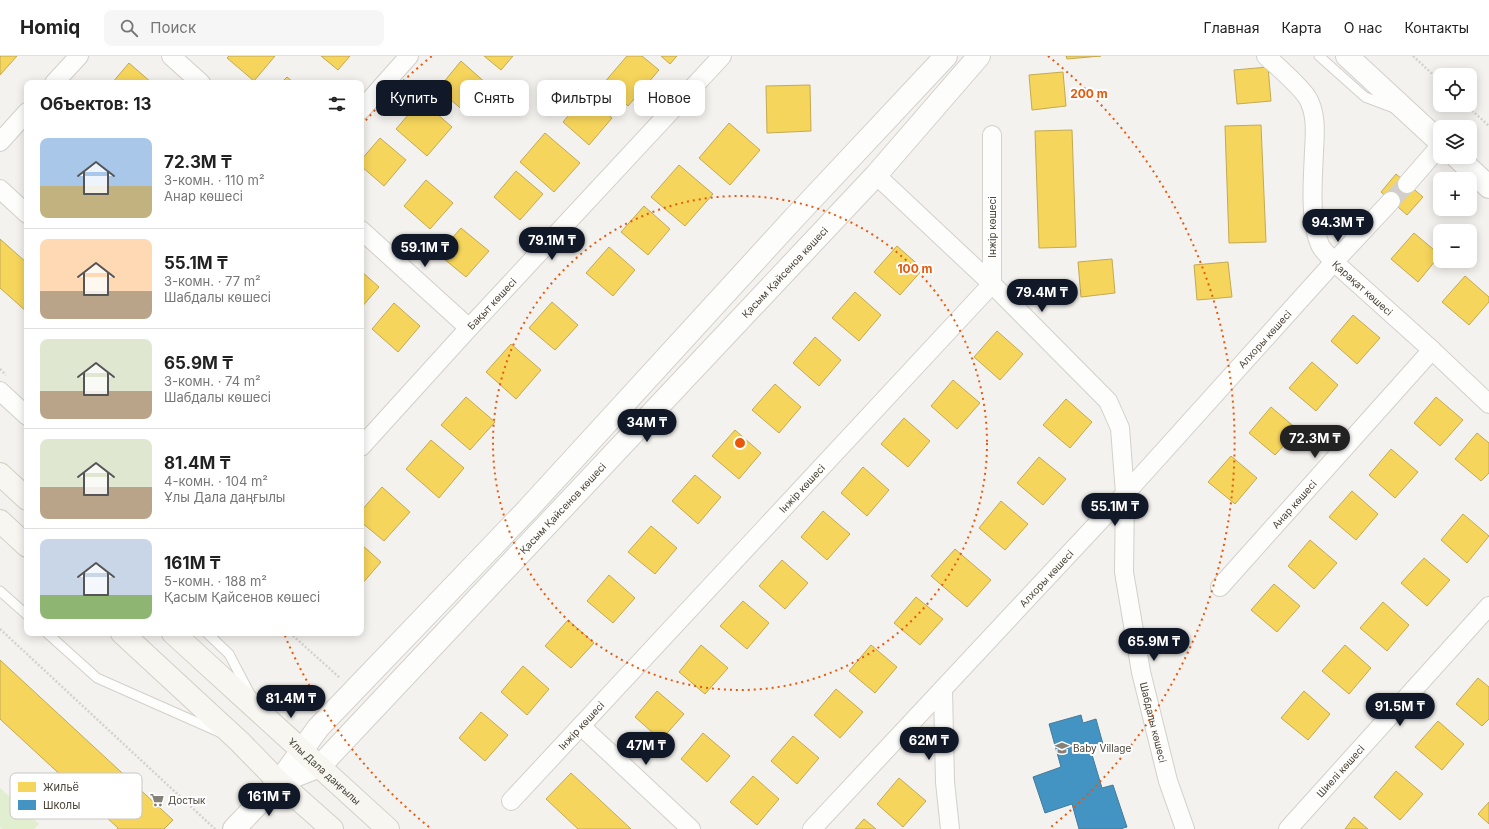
<!DOCTYPE html>
<html lang="ru">
<meta charset="utf-8">
<style>
body{margin:0;font-family:Inter,sans-serif;background:#f6f6f6;color:#222;height:100vh;display:flex;flex-direction:column;font-size:15px;white-space:nowrap}
*{box-sizing:border-box;margin:0}
p{font-size:13px;color:#767676}
.icon{flex:none;width:22px;height:22px;fill:none;stroke:currentColor;stroke-width:2;stroke-linecap:round;stroke-linejoin:round}
.map{position:relative;flex:1;overflow:hidden}
.side{position:absolute;left:24px;top:24px;width:340px;height:556px;display:flex;flex-direction:column;background:#fff;border-radius:8px;box-shadow:0 2px 10px #0003}
.side>*{flex:none}
.banner{position:absolute;left:376px;top:24px;width:380px;height:36px;display:flex;gap:8px}
.buttons{position:absolute;left:1433px;top:12px;display:grid;gap:8px}
.buttons a{display:grid;place-items:center;width:44px;height:44px;border-radius:8px;background:#fff;box-shadow:0 2px 10px #0003;font-size:20px}
.price{position:absolute;translate:-50% -34px;padding:0 9px;border-radius:14px;background:#111827;color:#fff;font-size:13px;line-height:26px;filter:drop-shadow(0 1px 2px #0008)}
.price::after{content:'';position:absolute;left:50%;top:24px;width:12px;height:9px;margin-left:-6px;background:inherit;clip-path:polygon(0 0,100% 0,50% 100%)}
.price.active{background:#222;color:#fff}
ul{padding:0;list-style:none}
li{display:flex;align-items:center;gap:12px;height:100px;padding:0 16px}
li+li{border-top:1px solid #e0e0e0}
li span{display:grid;place-items:center;flex:none;width:112px;height:80px;border-radius:8px;color:#555}
li>.icon{margin-inline-start:auto}
span .icon{width:48px;height:48px;fill:#fffc;stroke-width:1}
li b{font-size:17px}
h2{display:flex;justify-content:space-between;align-items:center;height:48px;padding:0 16px;font-size:17px}
.chip{padding:0 14px;border-radius:8px;background:#fff;box-shadow:0 2px 10px #0003;font-size:14px;line-height:36px}
.chip.active{background:#111827;color:#fff}
header{display:flex;align-items:center;gap:24px;box-sizing:border-box;height:56px;padding:0 20px;background:#fff;border-bottom:1px solid #e0e0e0}
header strong{font-size:19px}
nav{display:flex;gap:22px;margin-inline-start:auto;font-size:14px}
.search{width:280px;height:36px;background:#f6f6f6;display:flex;align-items:center;gap:10px;box-sizing:border-box;padding:0 14px;border-radius:8px;color:#767676;font-size:15px}
.map>svg:first-child{display:block}
.green{fill:#e1eecf}
.homes{fill:#f6d55c;stroke:#c3aa52}
.schools{fill:#4393c3;stroke:#457b9a}
.lines{fill:none;stroke-linecap:round;stroke-linejoin:round}
.minor-tunnel{stroke:#d2cfca;stroke-width:18;stroke-dasharray:18 9;stroke-linecap:butt}
.service-casing{stroke:#d2d0cb;stroke-width:11}
.minor-casing{stroke:#d2d0cb;stroke-width:20}
.tertiary-casing{stroke:#d2d0cb;stroke-width:24}
.secondary-casing{stroke:#d3cfc5;stroke-width:24}
.path{stroke:#d3d2cc;stroke-width:2.5;stroke-dasharray:2 2;stroke-linecap:butt}
.service{stroke:#fdfdfc;stroke-width:9}
.minor{stroke:#fdfdfc;stroke-width:18}
.tertiary{stroke:#fdfdfc;stroke-width:22}
.secondary{stroke:#f7f6f1;stroke-width:22}
.ring{fill:none;stroke:#e8590c;stroke-width:2;stroke-dasharray:2 4}
.labels{text-anchor:middle;stroke-width:4;stroke-linejoin:round;paint-order:stroke}
.street-label{font-size:10px;fill:#4b4439;stroke:#fff}
.poi-label{font-size:10px;fill:#4b4439;stroke:#fff;text-anchor:start}
.key{fill:#fff;stroke:#c9c7c4;stroke-width:1}
.key-label{font-size:11px;fill:#4b4439}
.centre{fill:#e8590c;stroke:#fff;stroke-width:2}
.ring-label{font-size:12px;text-anchor:middle;font-weight:bold;fill:#e8590c;stroke:#fff;stroke-width:4;stroke-linejoin:round;paint-order:stroke}
</style>
<header>
<strong>Homiq</strong>
<div class="search"><svg class="icon" aria-label="search" viewBox="0 0 24 24"><circle cx="10" cy="10" r="6"/><path d="M15 15l6 6"/></svg>Поиск</div>
<nav><a>Главная</a><a>Карта</a><a>О нас</a><a>Контакты</a></nav>
</header>
<div class="map">
<svg width="1489" height="773" viewBox="0 0 1489 773">
<rect width="100%" height="100%" fill="#f4f2ee"/>
<path class="green" d="M0,732L39,768L34,773H2L0,771Z"/>
<g class="homes">
<path d="M0,0H17L0,19Z"/>
<path d="M229,0H275L254,25L227,2Z"/>
<path d="M321,0H350L338,14Z"/>
<path d="M484,0H513L501,14Z"/>
<path d="M627,0H642L659,14L628,50L603,28Z"/>
<path d="M661,0H677L670,8Z"/>
<path d="M1066,0H1101L1067,3Z"/>
<path d="M461,5L488,29L465,56L438,33Z"/>
<path d="M129,7L152,27H112Z"/>
<path d="M1268,11L1271,45L1237,48L1234,14Z"/>
<path d="M1063,16L1066,50L1032,54L1029,19Z"/>
<path d="M287,21L294,27H281Z"/>
<path d="M810,29L811,75L767,77L766,30Z"/>
<path d="M586,39L612,62L589,89L563,66Z"/>
<path d="M421,44L452,71L427,100L396,73Z"/>
<path d="M729,67L760,94L730,129L699,102Z"/>
<path d="M1261,69L1266,186L1229,187L1225,70Z"/>
<path d="M1072,74L1076,191L1039,192L1035,75Z"/>
<path d="M545,77L580,107L554,136L520,106Z"/>
<path d="M380,82L406,104L384,130L361,110V104Z"/>
<path d="M679,109L713,138L685,170L651,141Z"/>
<path d="M516,115L543,138L520,164L494,141Z"/>
<path d="M1396,118L1423,141L1407,159L1381,136Z"/>
<path d="M426,124L453,147L430,173L404,150Z"/>
<path d="M644,150L670,173L648,199L621,176Z"/>
<path d="M461,172L489,195L466,221L438,198Z"/>
<path d="M1414,177L1440,199L1418,226L1391,203Z"/>
<path d="M0,183L27,207V256L0,232Z"/>
<path d="M897,190L923,213L900,239L874,216Z"/>
<path d="M609,191L635,214L613,240L586,217Z"/>
<path d="M1112,203L1115,237L1081,241L1078,206Z"/>
<path d="M1228,206L1232,241L1197,244L1194,209Z"/>
<path d="M361,215L379,231L361,252Z"/>
<path d="M1465,220L1489,241V246L1469,269L1442,246Z"/>
<path d="M855,236L881,259L859,285L832,262Z"/>
<path d="M552,246L578,269L555,294L529,272Z"/>
<path d="M394,247L420,270L398,296L372,273Z"/>
<path d="M1353,259L1380,282L1357,308L1331,285Z"/>
<path d="M997,275L1023,298L1000,324L974,301Z"/>
<path d="M815,281L841,304L819,330L793,307Z"/>
<path d="M511,288L541,314L516,343L486,316Z"/>
<path d="M1312,306L1338,329L1316,355L1289,332Z"/>
<path d="M953,324L980,347L957,373L931,350Z"/>
<path d="M775,328L801,351L779,377L752,354Z"/>
<path d="M466,341L495,366L470,394L441,369Z"/>
<path d="M1436,341L1463,364L1440,390L1414,367Z"/>
<path d="M1066,343L1092,366L1070,392L1043,369Z"/>
<path d="M1271,351L1298,374L1275,399L1249,377Z"/>
<path d="M904,362L930,385L908,411L881,388Z"/>
<path d="M735,374L761,397L739,423L712,400Z"/>
<path d="M1477,377L1489,387V417L1481,425L1455,403Z"/>
<path d="M431,384L464,412L439,442L406,413Z"/>
<path d="M1391,393L1418,416L1395,442L1369,419Z"/>
<path d="M1231,400L1257,422L1235,448L1208,426Z"/>
<path d="M1039,401L1066,423L1043,449L1017,427Z"/>
<path d="M863,411L889,434L867,460L841,437Z"/>
<path d="M695,419L721,441L698,468L672,445Z"/>
<path d="M382,431L410,456L384,485L361,466V455Z"/>
<path d="M1352,435L1378,458L1356,484L1329,461Z"/>
<path d="M1001,445L1028,468L1005,494L979,472Z"/>
<path d="M823,455L850,478L827,504L801,481Z"/>
<path d="M1463,458L1489,480L1467,507L1441,484Z"/>
<path d="M651,470L677,492L655,518L628,496Z"/>
<path d="M1310,484L1337,507L1314,533L1288,510Z"/>
<path d="M361,488L381,506L361,529Z"/>
<path d="M955,493L991,524L967,551L931,520Z"/>
<path d="M1424,502L1450,524L1427,550L1401,527Z"/>
<path d="M782,504L808,527L785,553L759,530Z"/>
<path d="M609,519L635,542L613,567L587,545Z"/>
<path d="M1274,528L1300,550L1277,576L1251,554Z"/>
<path d="M916,541L943,563L920,589L894,567Z"/>
<path d="M743,545L769,567L747,593L720,570Z"/>
<path d="M1383,546L1409,569L1387,595L1360,572Z"/>
<path d="M568,564L594,587L571,612L545,590Z"/>
<path d="M701,589L728,612L705,638L679,616Z"/>
<path d="M871,589L897,611L875,637L849,615Z"/>
<path d="M1345,589L1371,612L1349,638L1322,615Z"/>
<path d="M0,604L173,764L164,773H117L118,772L0,663Z"/>
<path d="M523,610L549,633L527,659L501,636Z"/>
<path d="M1478,622L1489,631V663L1482,670L1456,648Z"/>
<path d="M836,633L863,656L840,682L814,659Z"/>
<path d="M657,635L684,658L661,684L635,661Z"/>
<path d="M1304,635L1330,658L1308,684L1281,662Z"/>
<path d="M481,656L508,679L485,705L459,682Z"/>
<path d="M1438,665L1464,688L1442,714L1415,691Z"/>
<path d="M703,677L730,700L707,726L681,703Z"/>
<path d="M793,680L819,702L797,728L771,705Z"/>
<path d="M1396,715L1423,738L1400,764L1374,741Z"/>
<path d="M571,717L631,773H578L546,743Z"/>
<path d="M753,720L779,743L757,769L730,746Z"/>
<path d="M899,722L926,745L903,771L877,748Z"/>
<path d="M1489,746V768L1478,758Z"/>
<path d="M1354,761L1368,773H1345Z"/>
<path d="M864,763L876,773H855Z"/>
</g>
<path class="schools" d="M1081,659L1083,667L1096,663L1103,688L1090,692L1102,732L1113,729L1127,771L1120,773H1079L1072,748L1045,757L1033,721L1061,711L1049,668Z"/>
<g class="lines">
<path class="minor-tunnel" d="M1391,145L1407,128"/>
<defs>
<g id="service">
<path d="M1319,0L1365,41L1394,52"/>
<path d="M0,535L27,559"/>
<path d="M47,577L97,622L219,676"/>
<path d="M207,577L229,598L250,638"/>
</g>
<g id="minor">
<path d="M171,0L201,27"/>
<path id="s1" d="M1266,0C1278,11 1298,28 1307,41C1317,57 1315,78 1314,95C1313,123 1309,164 1320,189C1323,195 1329,200 1334,206L1432,294L1489,348"/>
<path d="M54,27L79,0"/>
<path d="M361,54L409,0"/>
<path d="M0,86L27,56"/>
<path id="s2" d="M876,119L992,228L1108,345L1120,372L1125,438L1124,516L1141,616L1168,725L1185,773"/>
<path d="M1407,128L1440,90"/>
<path d="M0,133L27,158"/>
<path d="M361,174L469,272"/>
<path d="M0,335L27,360"/>
<path id="s3" d="M361,391L469,272L722,0"/>
<path id="s4" d="M1220,531L1432,294"/>
<path d="M943,634L945,726L950,773"/>
<path d="M581,670L691,773"/>
<path id="s5" d="M511,745L992,228V79"/>
<path id="s6" d="M812,773L1125,438L1334,206L1391,145"/>
<path id="s7" d="M1288,773L1489,550"/>
</g>
<g id="tertiary">
<path d="M1347,0L1440,86"/>
<path d="M1457,101L1489,131"/>
<path id="s8" d="M279,726L320,710L876,119L979,0"/>
<path d="M234,773L279,726L318,672L527,454L795,161L946,0"/>
</g>
<g id="secondary">
<path d="M0,418L27,443"/>
<path d="M0,465L27,490"/>
<path d="M122,577L240,686L279,726L332,773"/>
<path id="s9" d="M173,577L388,773"/>
</g>
</defs>
<use href="#service" class="service-casing"/>
<use href="#minor" class="minor-casing"/>
<use href="#tertiary" class="tertiary-casing"/>
<use href="#secondary" class="secondary-casing"/>
<g class="path">
<path d="M1413,0L1440,25"/>
<path d="M1466,49L1489,70"/>
<path d="M0,313L6,319"/>
<path d="M0,573L215,773"/>
<path d="M290,577L340,622"/>
</g>
<use href="#service" class="service"/>
<use href="#minor" class="minor"/>
<use href="#tertiary" class="tertiary"/>
<use href="#secondary" class="secondary"/>
</g>
<g class="ring">
<circle cx="740" cy="387" r="247"/>
<path d="M429 771A494 494 0 0 1 285 580M362 69A494 494 0 0 1 432 0M1048 0A494 494 0 0 1 1051 771"/>
</g>
<defs>
<symbol id="school-bare" viewBox="-9 -9 18 18"><path d="M0-5L7-2L0 1L-7-2ZM-4 1L0 2.5L4 1V4Q0 6-4 4Z" fill="#868178" stroke="#fff" stroke-width="2.5" paint-order="stroke"/></symbol>
<symbol id="supermarket-bare" viewBox="-9 -9 18 18"><path d="M-6-5.5h2.5l.6 2H6L4.5 2H-2.5L-4.4-4H-6ZM-1.5 3.2a1.3 1.3 0 1 0 .1 0ZM3 3.2a1.3 1.3 0 1 0 .1 0Z" fill="#868178" stroke="#fff" stroke-width="2.5" paint-order="stroke"/></symbol>
</defs>
<g fill-rule="evenodd">
<use href="#school-bare" x="1052" y="682" width="20" height="20"/>
<use href="#supermarket-bare" x="147" y="734" width="20" height="20"/>
</g>
<g class="labels">
<g class="street-label">
<text transform="translate(992 171) rotate(-90)" y="4">Інжір көшесі</text>
<text dy="4" stroke="none"><textPath href="#s8" startOffset="722">Қасым Қайсенов көшесі</textPath></text>
<text dy="4" stroke="none"><textPath href="#s1" startOffset="269">Қарақат көшесі</textPath></text>
<text dy="4" stroke="none"><textPath href="#s3" startOffset="194">Бақыт көшесі</textPath></text>
<text dy="4" stroke="none"><textPath href="#s6" startOffset="667">Алхоры көшесі</textPath></text>
<text dy="4" stroke="none"><textPath href="#s5" startOffset="427">Інжір көшесі</textPath></text>
<text dy="4" stroke="none"><textPath href="#s4" startOffset="111">Анар көшесі</textPath></text>
<text dy="4" stroke="none"><textPath href="#s8" startOffset="398">Қасым Қайсенов көшесі</textPath></text>
<text dy="4" stroke="none"><textPath href="#s6" startOffset="343">Алхоры көшесі</textPath></text>
<text dy="4" stroke="none"><textPath href="#s2" startOffset="651">Шабдалы көшесі</textPath></text>
<text dy="4" stroke="none"><textPath href="#s5" startOffset="103">Інжір көшесі</textPath></text>
<text dy="4" stroke="none"><textPath href="#s7" startOffset="78">Шиелі көшесі</textPath></text>
<text dy="4" stroke="none"><textPath href="#s9" startOffset="205">Ұлы Дала даңғылы</textPath></text>
</g>
<g class="poi-label">
<text x="1073" y="696">Baby Village</text>
<text x="168" y="748">Достык</text>
</g>
</g>
<rect x="10" y="717" width="132" height="46" rx="6" class="key"/>
<rect x="18" y="726" width="18" height="10" fill="#f6d55c"/>
<rect x="18" y="744" width="18" height="10" fill="#4393c3"/>
<g class="key-label">
<text x="43" y="735">Жильё</text>
<text x="43" y="753">Школы</text>
</g>
<circle cx="740" cy="387" r="6" class="centre"/>
<g class="ring-label">
<text x="1089" y="42">200 m</text>
<text x="915" y="217">100 m</text>
</g>
</svg>
<div class="buttons">
<a><svg class="icon" aria-label="locate" viewBox="0 0 24 24"><circle cx="12" cy="12" r="6"/><path d="M12 2v4M12 18v4M2 12h4M18 12h4"/></svg></a>
<a><svg class="icon" aria-label="layers" viewBox="0 0 24 24"><path d="M12 4l9 5-9 5-9-5zM3 14l9 5 9-5"/></svg></a>
<a>+</a>
<a>−</a>
</div>
<b class="price" style="left:1338px;top:187px">94.3M ₸</b>
<b class="price" style="left:552px;top:205px">79.1M ₸</b>
<b class="price" style="left:425px;top:212px">59.1M ₸</b>
<b class="price" style="left:1042px;top:257px">79.4M ₸</b>
<b class="price" style="left:647px;top:387px">34M ₸</b>
<b class="price active" style="left:1315px;top:403px">72.3M ₸</b>
<b class="price" style="left:1115px;top:471px">55.1M ₸</b>
<b class="price" style="left:1154px;top:606px">65.9M ₸</b>
<b class="price" style="left:291px;top:663px">81.4M ₸</b>
<b class="price" style="left:1400px;top:671px">91.5M ₸</b>
<b class="price" style="left:929px;top:705px">62M ₸</b>
<b class="price" style="left:646px;top:710px">47M ₸</b>
<b class="price" style="left:269px;top:761px">161M ₸</b>
<div class="banner">
<a class="chip active">Купить</a>
<a class="chip">Снять</a>
<a class="chip">Фильтры</a>
<a class="chip">Новое</a>
</div>
<section class="side">
<h2>Объектов: 13<svg class="icon" aria-label="filters" viewBox="0 0 24 24"><path d="M4 7h16M4 17h16"/><circle cx="9" cy="7" r="2"/><circle cx="15" cy="17" r="2"/></svg></h2>
<ul>
<li><span style="background:linear-gradient(#a9c7e8 60%,#c2b280 0)"><svg class="icon" aria-label="home" viewBox="0 0 24 24"><path d="M3 11l9-7 9 7M6 9v11h12V9"/></svg></span><div><b>72.3M ₸</b><p>3-комн. · 110 m²</p><p>Анар көшесі</p></div></li>
<li><span style="background:linear-gradient(#ffd9b3 65%,#b9a48a 0)"><svg class="icon" aria-label="home" viewBox="0 0 24 24"><path d="M3 11l9-7 9 7M6 9v11h12V9"/></svg></span><div><b>55.1M ₸</b><p>3-комн. · 77 m²</p><p>Шабдалы көшесі</p></div></li>
<li><span style="background:linear-gradient(#dfe7d0 65%,#b9a48a 0)"><svg class="icon" aria-label="home" viewBox="0 0 24 24"><path d="M3 11l9-7 9 7M6 9v11h12V9"/></svg></span><div><b>65.9M ₸</b><p>3-комн. · 74 m²</p><p>Шабдалы көшесі</p></div></li>
<li><span style="background:linear-gradient(#dfe7d0 60%,#b9a48a 0)"><svg class="icon" aria-label="home" viewBox="0 0 24 24"><path d="M3 11l9-7 9 7M6 9v11h12V9"/></svg></span><div><b>81.4M ₸</b><p>4-комн. · 104 m²</p><p>Ұлы Дала даңғылы</p></div></li>
<li><span style="background:linear-gradient(#c9d6e8 70%,#8fb573 0)"><svg class="icon" aria-label="home" viewBox="0 0 24 24"><path d="M3 11l9-7 9 7M6 9v11h12V9"/></svg></span><div><b>161M ₸</b><p>5-комн. · 188 m²</p><p>Қасым Қайсенов көшесі</p></div></li>
</ul>
</section>
</div>
